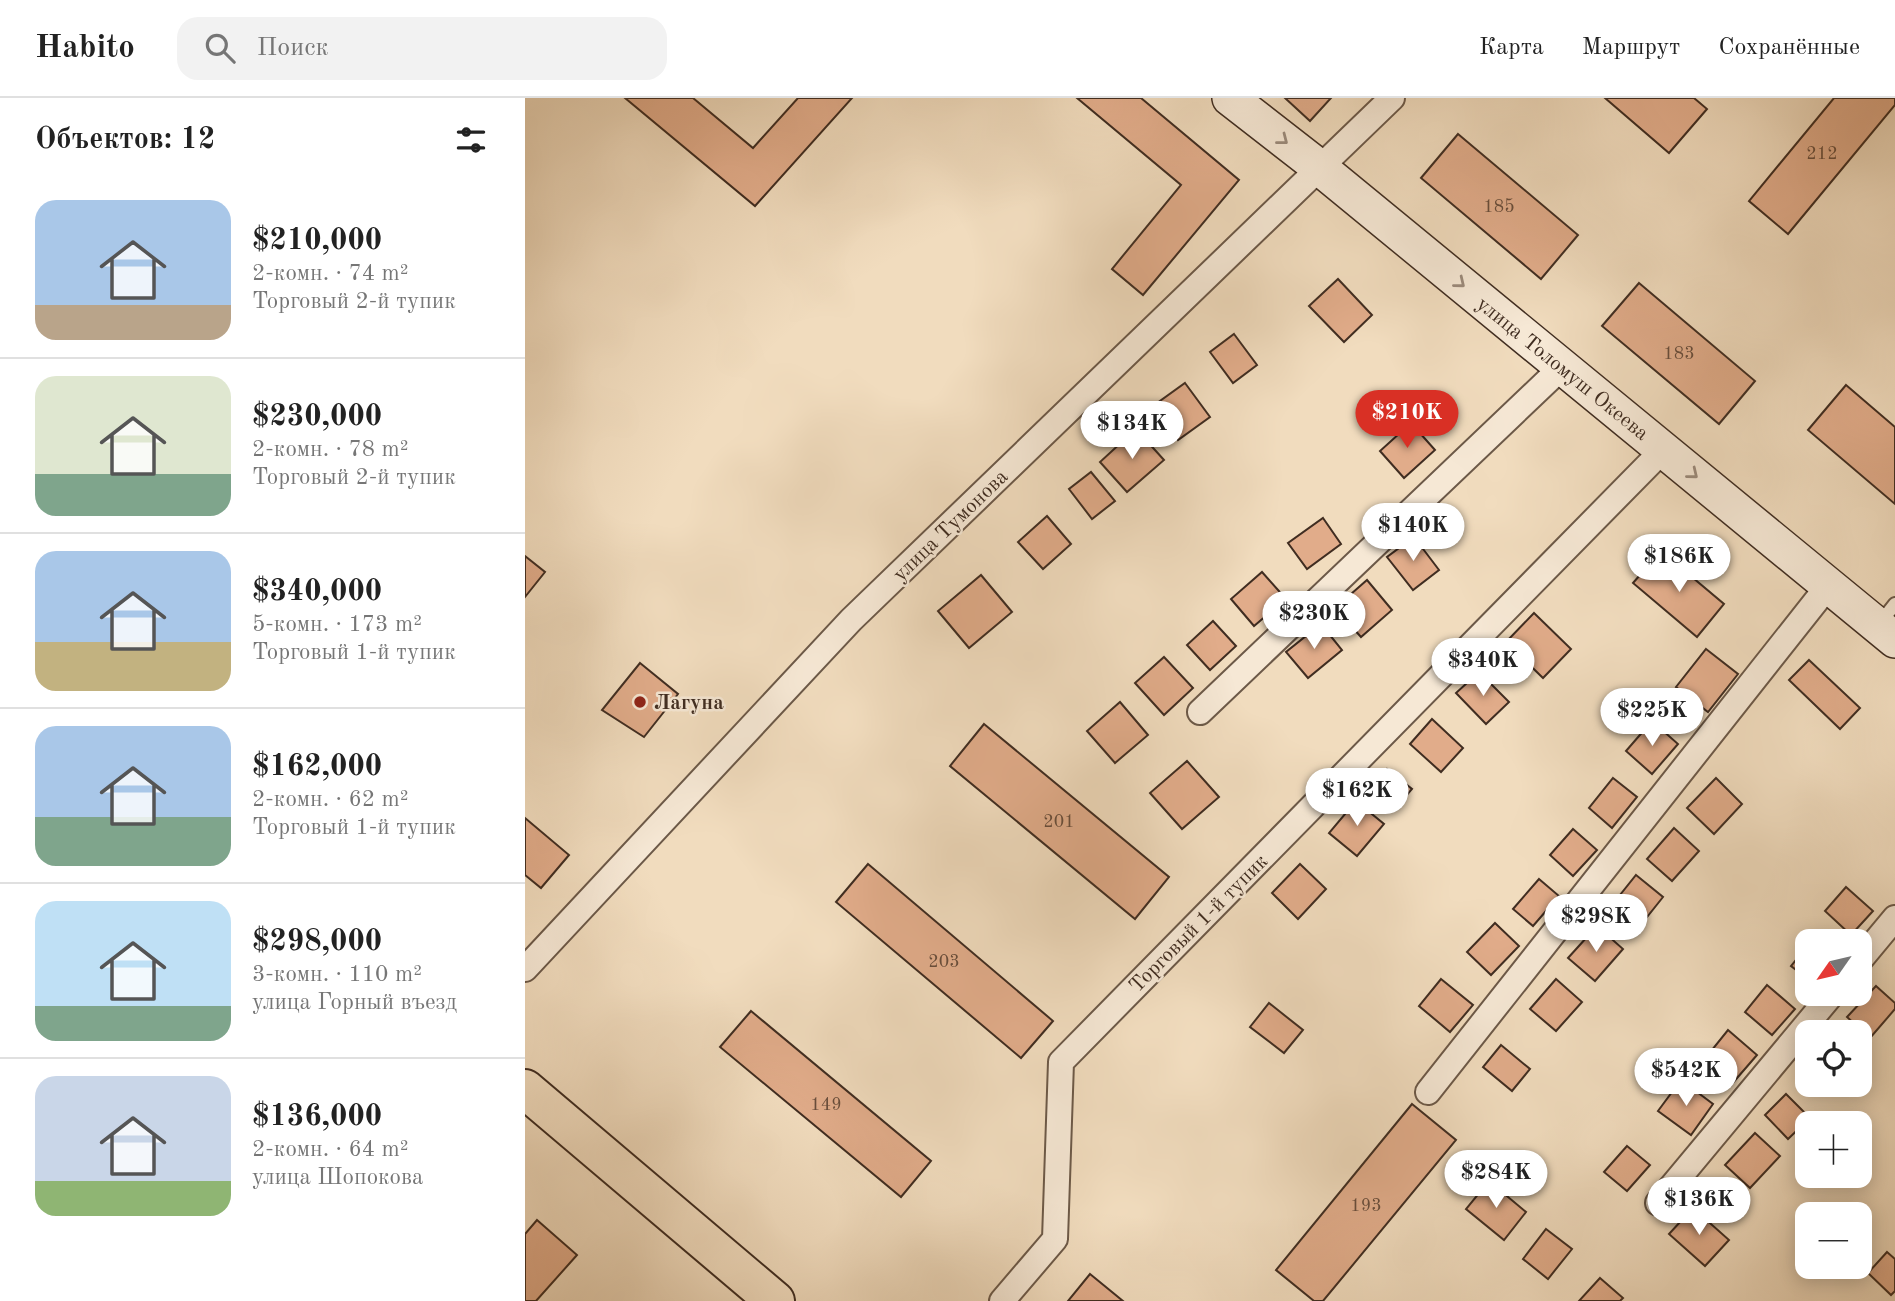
<!DOCTYPE html>
<html lang="ru">
<meta charset="utf-8">
<style>
body{margin:0;font-family:"Old Standard TT",serif;background:#f2f2f2;color:#222;height:100vh;display:flex;flex-direction:column;font-size:26px;white-space:nowrap}
*{box-sizing:border-box;margin:0}
p{font-size:23px;color:#767676}
.icon{flex:none;width:38px;height:38px;fill:none;stroke:currentColor;stroke-width:2;stroke-linecap:round;stroke-linejoin:round}
.map{position:relative;flex:1;overflow:hidden}
.sheet{display:flex;flex-direction:column;background:#fff;width:525px}
.sheet>*{flex:none}
.needle{width:46px;rotate:236deg}
.tools{position:absolute;left:1270px;top:831px;display:grid;gap:14px}
.tools a{display:grid;place-items:center;width:77px;height:77px;border-radius:14px;background:#fff;box-shadow:0 4px 18px #0003;font-size:35px}
.price{position:absolute;translate:-50% -60px;padding:0 16px;border-radius:24px;background:#fff;color:#222;font-size:23px;line-height:46px;filter:drop-shadow(0 2px 4px #0008)}
.price::after{content:'';position:absolute;left:50%;top:42px;width:21px;height:16px;margin-left:-10px;background:inherit;clip-path:polygon(0 0,100% 0,50% 100%)}
.price.current{background:#d93025;color:#fff}
ul{padding:0;list-style:none}
li{display:flex;align-items:center;gap:21px;height:175px;padding:0 35px}
li+li{border-top:2px solid #e0e0e0}
li span{display:grid;place-items:center;flex:none;width:196px;height:140px;border-radius:21px;color:#555}
li>.icon{margin-inline-start:auto}
span .icon{width:84px;height:84px;fill:#fffc;stroke-width:1}
li b{font-size:30px}
h2{display:flex;justify-content:space-between;align-items:center;height:84px;padding:0 35px;font-size:30px}
header{display:flex;align-items:center;gap:42px;box-sizing:border-box;height:98px;padding:0 35px;background:#fff;border-bottom:2px solid #e0e0e0}
header strong{font-size:33px}
nav{display:flex;gap:38px;margin-inline-start:auto;font-size:24px}
.search{width:490px;height:63px;background:#f2f2f2;display:flex;align-items:center;gap:18px;box-sizing:border-box;padding:0 24px;border-radius:21px;color:#767676;font-size:26px}
main{display:flex;flex:1;min-height:0}
.map>svg:first-child{display:block}
.building{fill:#e1ac8a;stroke:#402d21;stroke-width:2}
.lines{fill:none;stroke-linecap:round;stroke-linejoin:round}
.lane-casing{stroke:#6c5948;stroke-width:16}
.street-casing{stroke:#6c5948;stroke-width:28}
.secondary-casing{stroke:#402d21;stroke-width:38}
.primary-casing{stroke:#402d21;stroke-width:42}
.lane{stroke:#f6e8d5;stroke-width:12}
.street{stroke:#f6e8d5;stroke-width:24}
.secondary{stroke:#f6e8d5;stroke-width:35}
.primary{stroke:#f1dcbe;stroke-width:38}
.oneway{stroke:#9b8a7b}
.poi-dot{fill:#8f2418;stroke:#f6e8d5;stroke-width:2.5}
.labels{text-anchor:middle;stroke-width:5;stroke-linejoin:round;paint-order:stroke}
.number-label{font-size:18px;fill:#684d3b}
.street-label{font-size:21px;fill:#402d21;stroke:#f6e8d5}
.poi-label{font-size:21px;font-weight:bold;fill:#402d21;stroke:#f6e8d5;text-anchor:start}
</style>
<header>
<strong>Habito</strong>
<div class="search"><svg class="icon" aria-label="search" viewBox="0 0 24 24"><circle cx="10" cy="10" r="6"/><path d="M15 15l6 6"/></svg>Поиск</div>
<nav><a>Карта</a><a>Маршрут</a><a>Сохранённые</a></nav>
</header>
<main>
<section class="sheet">
<h2>Объектов: 12<svg class="icon" aria-label="filters" viewBox="0 0 24 24"><path d="M4 7h16M4 17h16"/><circle cx="9" cy="7" r="2"/><circle cx="15" cy="17" r="2"/></svg></h2>
<ul>
<li><span style="background:linear-gradient(#a9c7e8 75%,#b9a48a 0)"><svg class="icon" aria-label="home" viewBox="0 0 24 24"><path d="M3 11l9-7 9 7M6 9v11h12V9"/></svg></span><div><b>$210,000</b><p>2-комн. · 74 m²</p><p>Торговый 2-й тупик</p></div></li>
<li><span style="background:linear-gradient(#dfe7d0 70%,#7fa58c 0)"><svg class="icon" aria-label="home" viewBox="0 0 24 24"><path d="M3 11l9-7 9 7M6 9v11h12V9"/></svg></span><div><b>$230,000</b><p>2-комн. · 78 m²</p><p>Торговый 2-й тупик</p></div></li>
<li><span style="background:linear-gradient(#a9c7e8 65%,#c2b280 0)"><svg class="icon" aria-label="home" viewBox="0 0 24 24"><path d="M3 11l9-7 9 7M6 9v11h12V9"/></svg></span><div><b>$340,000</b><p>5-комн. · 173 m²</p><p>Торговый 1-й тупик</p></div></li>
<li><span style="background:linear-gradient(#a9c7e8 65%,#7fa58c 0)"><svg class="icon" aria-label="home" viewBox="0 0 24 24"><path d="M3 11l9-7 9 7M6 9v11h12V9"/></svg></span><div><b>$162,000</b><p>2-комн. · 62 m²</p><p>Торговый 1-й тупик</p></div></li>
<li><span style="background:linear-gradient(#bfe0f5 75%,#7fa58c 0)"><svg class="icon" aria-label="home" viewBox="0 0 24 24"><path d="M3 11l9-7 9 7M6 9v11h12V9"/></svg></span><div><b>$298,000</b><p>3-комн. · 110 m²</p><p>улица Горный въезд</p></div></li>
<li><span style="background:linear-gradient(#c9d6e8 75%,#8fb573 0)"><svg class="icon" aria-label="home" viewBox="0 0 24 24"><path d="M3 11l9-7 9 7M6 9v11h12V9"/></svg></span><div><b>$136,000</b><p>2-комн. · 64 m²</p><p>улица Шопокова</p></div></li>
</ul>
</section>
<div class="map">
<svg width="1370" height="1203" viewBox="0 0 1370 1203">
<rect width="100%" height="100%" fill="#f1dcbe"/>
<filter id="stains"><feTurbulence type="fractalNoise" baseFrequency=".00286" numOctaves="4"/><feColorMatrix values="0 0 0 0 .2 0 0 0 0 .09 0 0 0 0 .02 0 0 0 .5 -.17"/></filter>
<radialGradient id="worn" r=".72"><stop offset=".6" stop-color="#630" stop-opacity="0"/><stop offset="1" stop-color="#630" stop-opacity=".3"/></radialGradient>
<g class="building">
<path d="M100,0H168L228,50L273,0H327L230,108Z"/>
<path d="M552,0H616L714,82L618,197L587,171L656,87Z"/>
<path d="M760,0H806L785,23Z"/>
<path d="M1080,0H1169L1182,11L1144,55Z"/>
<path d="M1309,0H1370V7L1263,136L1224,103Z"/>
<path d="M933,36L1053,137L1016,181L896,80Z"/>
<path d="M813,181L847,217L819,244L784,208Z"/>
<path d="M1114,185L1230,283L1194,326L1077,228Z"/>
<path d="M709,236L732,267L708,285L685,254Z"/>
<path d="M660,285L685,319L653,342L628,308Z"/>
<path d="M1321,287L1370,329V406L1283,332Z"/>
<path d="M886,325L910,352L879,380L855,353Z"/>
<path d="M611,331L639,362L602,394L575,364Z"/>
<path d="M566,374L590,403L567,421L544,391Z"/>
<path d="M522,418L546,446L518,471L493,444Z"/>
<path d="M798,420L816,446L782,471L763,445Z"/>
<path d="M889,439L914,472L888,492L862,459Z"/>
<path d="M1136,453L1199,506L1172,539L1108,485Z"/>
<path d="M0,458L20,474L0,499Z"/>
<path d="M737,474L761,501L729,528L706,501Z"/>
<path d="M456,477L487,514L444,550L413,513Z"/>
<path d="M842,482L867,512L836,539L810,510Z"/>
<path d="M1009,515L1046,551L1018,580L981,544Z"/>
<path d="M688,523L711,548L685,572L662,547Z"/>
<path d="M796,526L817,552L783,580L761,554Z"/>
<path d="M1181,551L1213,576L1183,614L1151,589Z"/>
<path d="M639,559L668,590L639,617L610,585Z"/>
<path d="M1284,562L1335,610L1315,631L1264,582Z"/>
<path d="M115,565L153,596L119,639L77,612Z"/>
<path d="M954,574L984,604L961,626L931,595Z"/>
<path d="M595,604L623,637L590,665L562,633Z"/>
<path d="M907,621L938,650L916,674L885,646Z"/>
<path d="M1127,623L1153,646L1127,676L1101,653Z"/>
<path d="M459,626L644,779L610,821L425,668Z"/>
<path d="M662,663L694,699L657,731L625,695Z"/>
<path d="M862,671L887,691L869,712L845,692Z"/>
<path d="M1088,680L1112,699L1087,730L1064,710Z"/>
<path d="M1191,680L1217,706L1189,736L1162,710Z"/>
<path d="M831,703L859,726L832,758L804,735Z"/>
<path d="M0,720L44,757L16,790L0,777Z"/>
<path d="M1149,730L1174,753L1147,783L1122,761Z"/>
<path d="M1048,731L1072,752L1048,778L1025,757Z"/>
<path d="M343,766L528,923L496,960L311,804Z"/>
<path d="M775,766L801,791L773,821L747,795Z"/>
<path d="M1111,777L1138,799L1114,829L1087,807Z"/>
<path d="M1014,781L1034,798L1008,828L988,811Z"/>
<path d="M1321,789L1348,813L1326,837L1300,813Z"/>
<path d="M970,825L994,848L966,877L942,854Z"/>
<path d="M1072,828L1098,851L1070,883L1043,860Z"/>
<path d="M1283,847V881L1266,868Z"/>
<path d="M916,881L948,907L925,934L894,908Z"/>
<path d="M1031,881L1057,904L1031,933L1005,911Z"/>
<path d="M1242,887L1270,911L1247,937L1220,914Z"/>
<path d="M1351,888L1370,905V911L1345,940L1322,919Z"/>
<path d="M744,905L778,932L759,955L725,929Z"/>
<path d="M226,913L406,1063L376,1099L195,949Z"/>
<path d="M1203,932L1232,957L1206,987L1178,963Z"/>
<path d="M976,947L1005,971L987,993L958,969Z"/>
<path d="M1156,982L1188,1006L1166,1037L1133,1013Z"/>
<path d="M1261,996L1285,1020L1263,1041L1240,1017Z"/>
<path d="M887,1006L931,1042L798,1203H789L751,1172Z"/>
<path d="M1230,1035L1255,1058L1225,1090L1200,1067Z"/>
<path d="M1102,1048L1125,1067L1102,1093L1079,1074Z"/>
<path d="M964,1083L1001,1114L979,1142L941,1111Z"/>
<path d="M1168,1110L1204,1142L1180,1168L1144,1136Z"/>
<path d="M12,1122L52,1157L11,1203H0V1136Z"/>
<path d="M1021,1131L1047,1151L1023,1181L998,1161Z"/>
<path d="M1362,1154L1370,1161V1193L1366,1197L1343,1175Z"/>
<path d="M565,1176L598,1203H543Z"/>
<path d="M1075,1180L1098,1200L1095,1203H1054Z"/>
</g>
<g class="lines">
<defs>
<path id="lane" d="M1355,525L1370,506"/>
<g id="street">
<path d="M675,614L1037,269"/>
<path d="M1335,862L1370,820"/>
<path d="M0,871L326,522L867,0"/>
<path d="M903,994L1303,488"/>
<path d="M1133,1105L1307,896"/>
<path d="M477,1203L530,1141L536,964L1138,352"/>
</g>
<path id="secondary" d="M705,0L795,70L1370,542"/>
<path id="primary" d="M0,991L250,1203"/>
</defs>
<use href="#lane" class="lane-casing"/>
<use href="#street" class="street-casing"/>
<use href="#secondary" class="secondary-casing"/>
<use href="#primary" class="primary-casing"/>
<use href="#lane" class="lane"/>
<use href="#street" class="street"/>
<use href="#secondary" class="secondary"/>
<use href="#primary" class="primary"/>
</g>
<defs><path id="oneway-chevron" d="M-2-3.5L2.5 0L-2 3.5" fill="none" stroke-width="1.6" stroke-linecap="round" stroke-linejoin="round" transform="scale(1.75)"/></defs>
<g class="oneway">
<use href="#oneway-chevron" transform="translate(758 42) rotate(38)"/>
<use href="#oneway-chevron" transform="translate(935 185) rotate(39)"/>
<use href="#oneway-chevron" transform="translate(1168 376) rotate(39)"/>
</g>
<circle class="poi-dot" cx="115" cy="604" r="7"/>
<g class="labels">
<g class="number-label">
<text x="1297" y="61">212</text>
<text x="974" y="114">185</text>
<text x="1154" y="261">183</text>
<text x="534" y="729">201</text>
<text x="419" y="869">203</text>
<text x="301" y="1012">149</text>
<text x="841" y="1113">193</text>
</g>
<g class="street-label">
<text transform="translate(1038 270) rotate(39)" y="7">улица Толомуш Океева</text>
<text transform="translate(425 427) rotate(-44)" y="7">улица Тумонова</text>
<text transform="translate(673 825) rotate(-45)" y="7">Торговый 1-й тупик</text>
</g>
<g class="poi-label">
<text x="129" y="611">Лагуна</text>
</g>
</g>
<rect width="100%" height="100%" filter="url(#stains)"/>
<rect width="100%" height="100%" fill="url(#worn)"/>
</svg>
<div class="tools">
<a><svg class="needle" viewBox="-14 -14 28 28"><path d="M0-13l5 13h-10z" fill="#e53935"/><path d="M0 13l5-13h-10z" fill="#767676"/></svg></a>
<a><svg class="icon" aria-label="locate" viewBox="0 0 24 24"><circle cx="12" cy="12" r="6"/><path d="M12 2v4M12 18v4M2 12h4M18 12h4"/></svg></a>
<a>+</a>
<a>−</a>
</div>
<b class="price current" style="left:882px;top:352px">$210K</b>
<b class="price" style="left:607px;top:363px">$134K</b>
<b class="price" style="left:888px;top:465px">$140K</b>
<b class="price" style="left:1154px;top:496px">$186K</b>
<b class="price" style="left:789px;top:553px">$230K</b>
<b class="price" style="left:958px;top:600px">$340K</b>
<b class="price" style="left:1127px;top:650px">$225K</b>
<b class="price" style="left:832px;top:730px">$162K</b>
<b class="price" style="left:1071px;top:856px">$298K</b>
<b class="price" style="left:1161px;top:1010px">$542K</b>
<b class="price" style="left:971px;top:1112px">$284K</b>
<b class="price" style="left:1174px;top:1139px">$136K</b>
</div>
</main>
